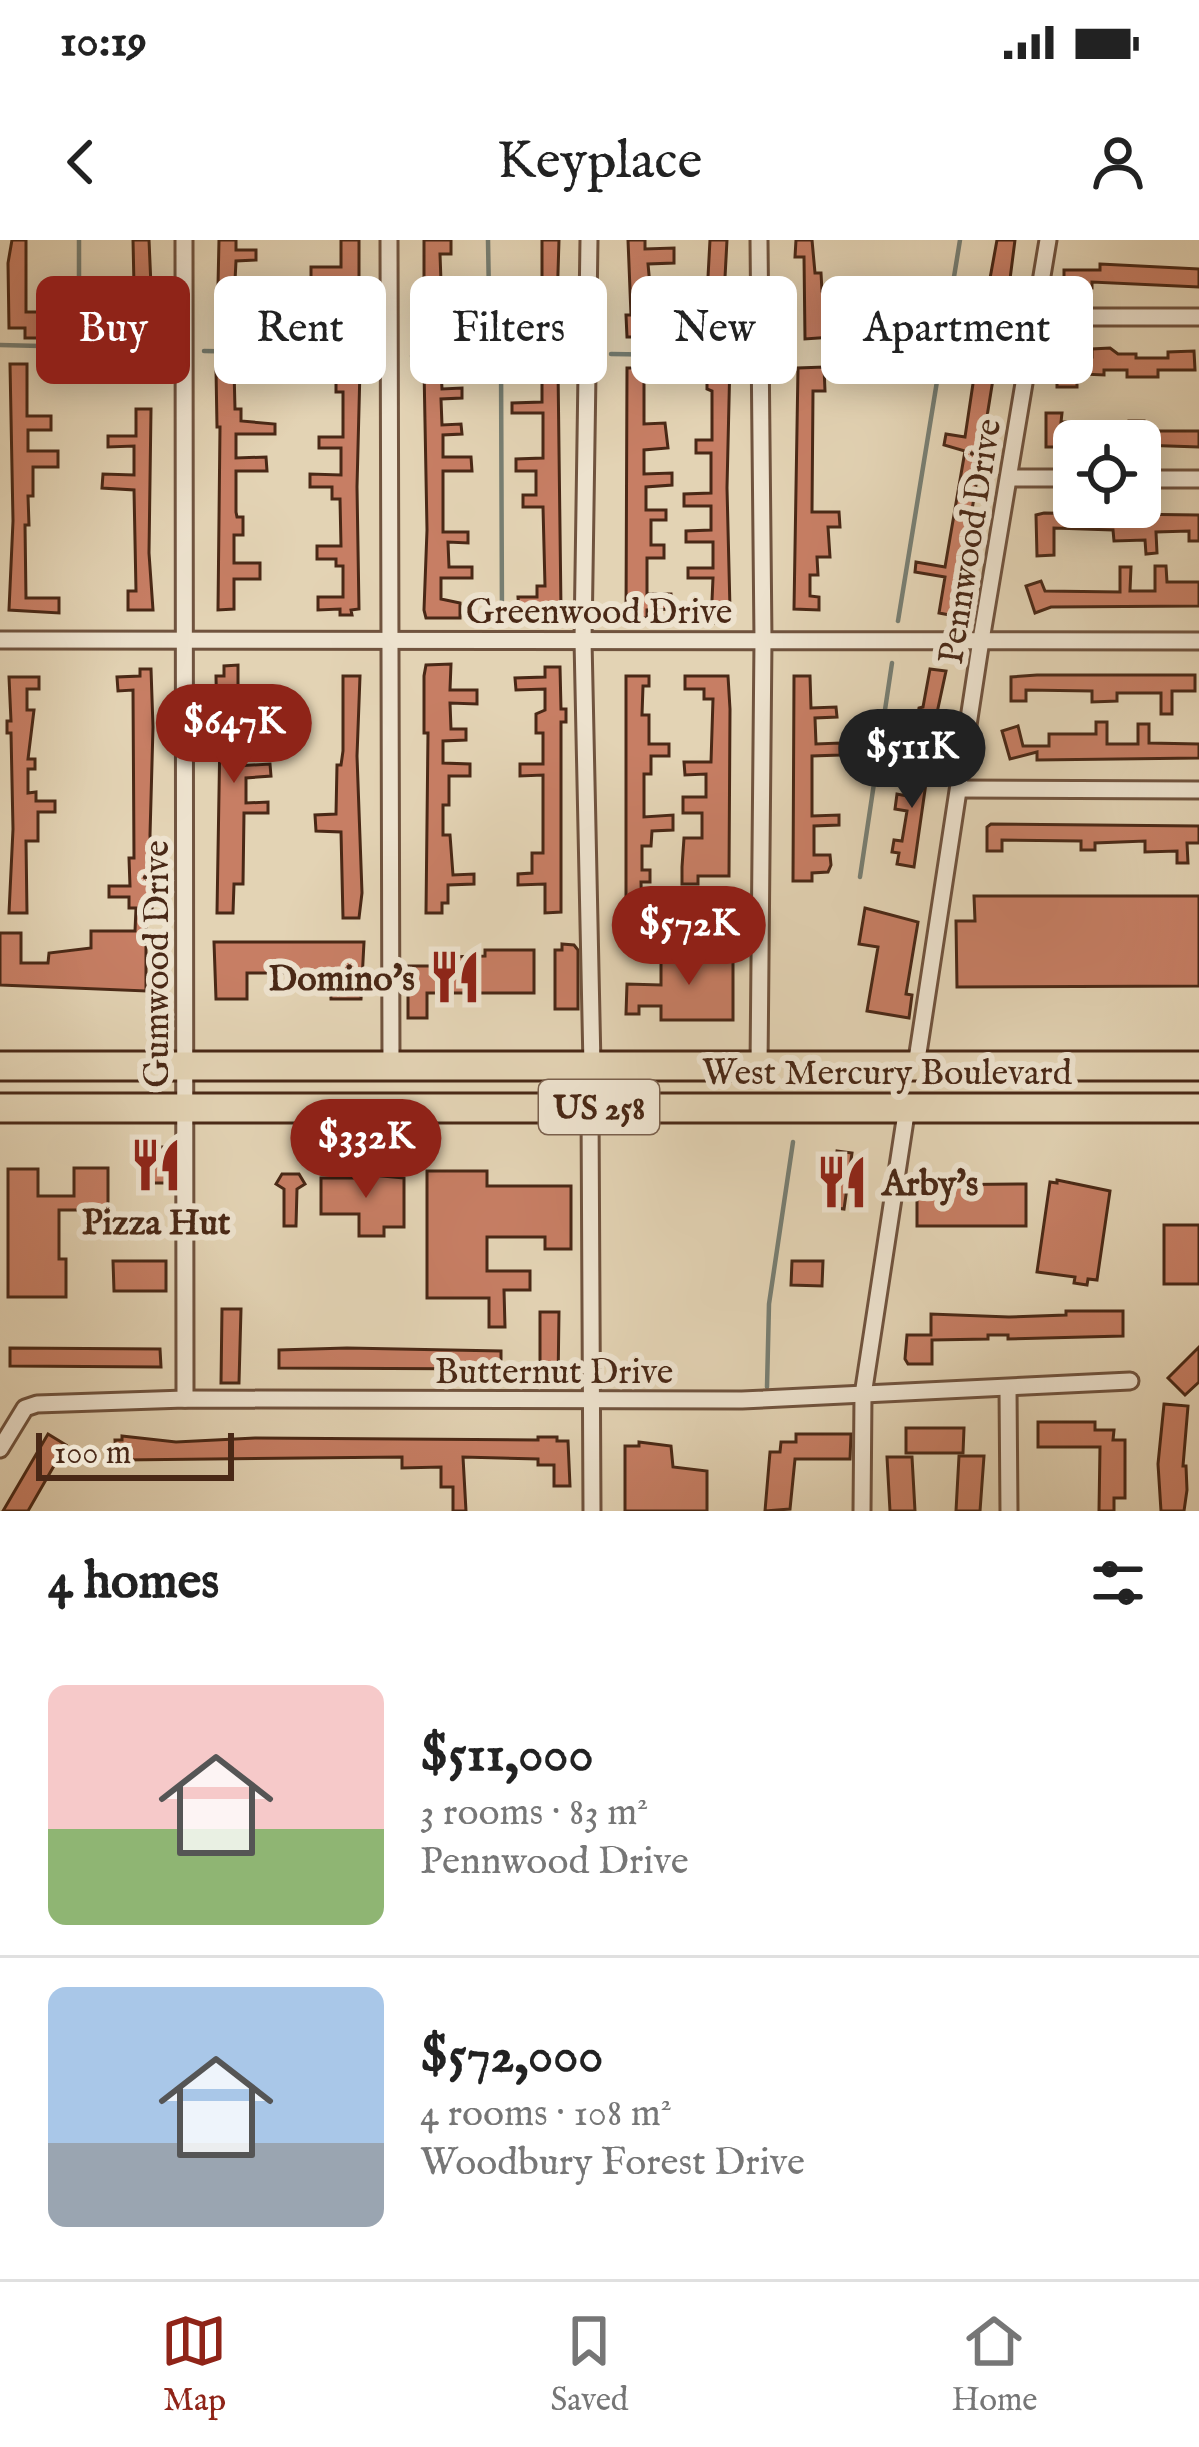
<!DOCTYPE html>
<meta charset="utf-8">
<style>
body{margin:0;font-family:"IM FELL English",serif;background:#f6f6f6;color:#222;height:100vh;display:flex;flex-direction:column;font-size:45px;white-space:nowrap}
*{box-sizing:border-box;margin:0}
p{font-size:39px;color:#767676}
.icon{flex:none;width:66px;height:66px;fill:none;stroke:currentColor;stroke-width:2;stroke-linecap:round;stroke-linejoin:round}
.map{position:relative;height:1271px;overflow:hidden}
.details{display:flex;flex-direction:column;background:#fff;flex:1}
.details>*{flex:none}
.top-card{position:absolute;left:36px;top:36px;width:1128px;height:108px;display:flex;gap:24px}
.buttons{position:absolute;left:1053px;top:180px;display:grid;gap:24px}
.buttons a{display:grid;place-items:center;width:108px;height:108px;border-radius:18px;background:#fff;box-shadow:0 6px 30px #0003;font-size:60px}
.scale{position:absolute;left:36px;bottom:30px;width:198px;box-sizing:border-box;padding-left:12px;border:6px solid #492816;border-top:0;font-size:33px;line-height:42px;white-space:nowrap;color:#492816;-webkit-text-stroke:9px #ede2ce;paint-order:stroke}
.price{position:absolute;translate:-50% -102px;padding:0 27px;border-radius:42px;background:#8f2418;color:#fff;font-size:39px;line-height:78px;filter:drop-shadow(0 3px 6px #0008)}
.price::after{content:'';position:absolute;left:50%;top:72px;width:36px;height:27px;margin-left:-18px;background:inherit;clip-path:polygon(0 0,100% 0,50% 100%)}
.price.on{background:#222;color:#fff}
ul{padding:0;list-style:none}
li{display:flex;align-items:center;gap:36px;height:300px;padding:0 48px}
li+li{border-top:3px solid #e0e0e0}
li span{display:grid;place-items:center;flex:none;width:336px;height:240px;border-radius:18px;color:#555}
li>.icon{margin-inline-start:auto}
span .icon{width:144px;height:144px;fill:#fffc;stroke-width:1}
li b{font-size:51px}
h2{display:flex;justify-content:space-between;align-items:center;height:144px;padding:0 48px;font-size:51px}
.tag{padding:0 42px;border-radius:18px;background:#fff;box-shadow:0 6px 30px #0003;font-size:42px;line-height:108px}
.tag.on{background:#8f2418;color:#fff}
.status{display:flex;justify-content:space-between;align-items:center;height:84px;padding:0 60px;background:#fff;direction:ltr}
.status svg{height:33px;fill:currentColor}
header{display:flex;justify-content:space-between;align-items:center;height:156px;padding:0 48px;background:#fff;font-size:54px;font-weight:600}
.menu{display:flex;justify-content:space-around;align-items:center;height:168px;border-top:3px solid #e0e0e0;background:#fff;font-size:33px;color:#767676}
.menu a{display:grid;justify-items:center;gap:6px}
.menu .on{color:#8f2418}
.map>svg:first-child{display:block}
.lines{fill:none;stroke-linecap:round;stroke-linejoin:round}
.stream{stroke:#777e72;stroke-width:4.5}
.building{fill:#c77e64;stroke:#492816;stroke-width:3}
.street-casing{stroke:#70533e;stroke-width:21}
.highway-casing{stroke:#492816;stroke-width:33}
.street{stroke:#ede2ce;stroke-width:15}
.highway{stroke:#e3d3b4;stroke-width:27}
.labels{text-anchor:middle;stroke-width:12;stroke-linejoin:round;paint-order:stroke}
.shield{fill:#ede2ce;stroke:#7a604d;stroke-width:3}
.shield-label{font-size:33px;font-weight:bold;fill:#492816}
.street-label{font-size:36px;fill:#492816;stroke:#ede2ce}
.poi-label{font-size:36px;font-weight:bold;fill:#492816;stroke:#ede2ce;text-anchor:end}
</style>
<div class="status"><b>10:19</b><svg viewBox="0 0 49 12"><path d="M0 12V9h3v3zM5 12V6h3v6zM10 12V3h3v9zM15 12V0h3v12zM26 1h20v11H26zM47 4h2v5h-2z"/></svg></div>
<header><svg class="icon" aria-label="back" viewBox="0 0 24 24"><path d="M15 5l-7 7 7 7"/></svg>Keyplace<svg class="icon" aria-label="person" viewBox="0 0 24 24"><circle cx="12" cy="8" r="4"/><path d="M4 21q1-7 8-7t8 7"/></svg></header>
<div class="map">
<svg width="1199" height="1271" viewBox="0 0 1199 1271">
<rect width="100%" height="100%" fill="#e3d3b4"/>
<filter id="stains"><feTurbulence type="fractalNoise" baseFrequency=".00167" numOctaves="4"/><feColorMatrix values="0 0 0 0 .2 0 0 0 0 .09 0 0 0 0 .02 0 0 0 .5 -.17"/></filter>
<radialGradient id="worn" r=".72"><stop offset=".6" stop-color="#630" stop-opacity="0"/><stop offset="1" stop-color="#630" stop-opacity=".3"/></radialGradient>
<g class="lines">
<g class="stream">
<path d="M488,0L490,114"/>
<path d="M0,105L162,109"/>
<path d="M79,108V0"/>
<path d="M204,111L371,114"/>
<path d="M611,114L736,116"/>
<path d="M412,116L569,115"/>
<path d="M501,116L502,383"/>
<path d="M898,381L960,0"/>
<path d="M860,637L892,423"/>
<path d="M767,1147L769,1064L793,902"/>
</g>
</g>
<g class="building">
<path d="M12,0H26V72H38V85L64,86L63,98H25V88H9L8,23Z"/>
<path d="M133,0H149L153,92H135Z"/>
<path d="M219,0H236V10H256V20L236,21L232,101H219L217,91Z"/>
<path d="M341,0H359V97H343V77L319,78V68L341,67V41H311V27H341Z"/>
<path d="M424,0H451V14H440L442,69H448L449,95H424Z"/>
<path d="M542,0H559L556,98H539L540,82H510V67H542Z"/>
<path d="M628,0H645V9L674,8V23L648,24L652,67H673V81H651V97H627L626,75H631Z"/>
<path d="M710,0H727L723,75H727V98H710V86H700V74H706Z"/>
<path d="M796,0H812L815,33H821L822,51H825L826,74H842V91H832V97L805,99L804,17H795Z"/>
<path d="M997,0H1015L1004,86L998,85L991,132L994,133L955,376L939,373L945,337L915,332L916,322L945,327L965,211L944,205L946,194L965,197L974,137L956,134L958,123L974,126Z"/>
<path d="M1100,24L1199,29V47L1092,42V48H1064V30H1100Z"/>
<path d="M1110,108L1118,114H1136V118H1168V112L1194,111L1195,130H1158V137H1127V130H1104V135L1083,134V139H1077V147H1057V139H1051V121H1073V117H1092V109Z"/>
<path d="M707,119H730L727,248L730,369H723L724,383H711L713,338H688V328H713V302H686V291L711,290V266H684V254L711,253V213H696V200H712V151L707,149Z"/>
<path d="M10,124H27V176H51V190H28V211H58V227H33V256H28L29,285H25L26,358H59V373L9,370L13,281Z"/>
<path d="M824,127L825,151H813L812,272H839L840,287H828L830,317H817L818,335H810V356L819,357V370L794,369L798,128Z"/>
<path d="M424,128H441L442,149L462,148V158L441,159L442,185L461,184L462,194L443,195V217H471L472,231H443V292H468V303L448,302L449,327H472V338H441V359L460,363V378H426L424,370L427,290Z"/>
<path d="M542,128H558L561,370L519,372L518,357H537V346H545L543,267H523V255H536V231H516V219L543,218V173H512V163L542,162Z"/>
<path d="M627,128H644V184L665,183L668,208L644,210V234L672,233V245L646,247V270H666V280H651V305H664V318H647V354H671L672,369L647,370V378H626Z"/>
<path d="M216,129H234L235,169H241V181L275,184V194H236V218L266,217L267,231H236V272L237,277H243V295H234V323H260V339H234V369L218,370L220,187H217Z"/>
<path d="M343,129H360L357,247L359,369L351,370L352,375H340V369L318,370V357H343V326H336V319H317V306H341L340,259H332V247H310V234L341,235V208H319V197H343V152H336V136H343Z"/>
<path d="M136,169H151L149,313L153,370H128V351H136L134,250L102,248L103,234L134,235V206L108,207V196H136Z"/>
<path d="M1046,173H1062L1061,182H1073V207H1046Z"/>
<path d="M1129,181H1144V191H1199V207L1140,205V201H1130Z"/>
<path d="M1044,273L1199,275V301H1189V291L1156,292L1157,313L1146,314L1145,300L1114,301L1113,290L1054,288V315L1037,316L1036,275Z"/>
<path d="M1155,326H1166L1167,342H1199V366L1051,367L1035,373L1026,346L1041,341L1045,351L1120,352V327H1131L1130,351H1155Z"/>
<path d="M451,424L450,450H477V464L450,463L451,489H466V500L443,501V523L470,524V536H449V565H443V595H450L453,635L474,634V644L448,645V663H442V673H426L428,493H424V436L426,425Z"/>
<path d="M238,425V468H243V481H248V485H269V501H236V526L270,524L271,536L246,538V563L268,562V573H244L243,644H234L233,673H217L220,493H217L216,436H224V426Z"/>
<path d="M545,427H560L561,469H566V482H561V672L545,673V644L518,645V634L532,633V613H543V535L520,536V524H543V493H536V474L545,470V449L516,450L515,438L545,437Z"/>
<path d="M140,429H151L153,487L150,595L153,660L151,678H146V751L0,745V693H21V723H48L49,713L91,708V691H135L136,668H129V657H109V646H130L129,618H134L133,450L118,451L117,437L140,436Z"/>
<path d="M930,429L946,431L932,496L908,492L911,477L917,478L919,468L923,467Z"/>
<path d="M1037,435H1195V451H1172V474H1161V453H1117V461L1092,462V451L1026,450V461H1011V437Z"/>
<path d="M343,436H360L357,516L362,653L359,678H343L341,592L316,591L315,575L336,574L337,525H341L343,511Z"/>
<path d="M626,436H649V446H643L642,475H649V504H669V516H651V534H644V577L673,575V590L652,591L651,606H642V630H650V642H641L642,678H626Z"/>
<path d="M685,436H728L730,469L729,636H698V644H682V627L684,598H702V573H683V557H706V534L685,535L684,522H711L713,459H704V449H685Z"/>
<path d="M794,436H810L811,468L836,467L837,477L815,478L816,504L840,503V515L812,516V576L839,575V585L814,586V615H830L831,625L828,632L812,633V641H793Z"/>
<path d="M9,437H39V449H27V470H34L28,519H35V529H28V553L36,552V561H55V572H38V601H26L27,673H9L13,589L11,493H7V481H11Z"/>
<path d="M1096,482H1107V504H1138V484H1149V503L1199,504V518L1037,520V512L1010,519L1002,491L1018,486L1023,506H1049V494H1096Z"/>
<path d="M914,513L930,515L914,627L897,624L899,613L892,612L894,600L902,601L907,571L895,569L897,554L907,556Z"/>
<path d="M991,584L1199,586V603H1187L1188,623H1177V611L1145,612V601L1095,603V610H1081V601L1002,600V611H987V587Z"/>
<path d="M974,656H1199V746L957,747L956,681H975Z"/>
<path d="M865,668L918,682L906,754L912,755L909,778L867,771L878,707L859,704Z"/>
<path d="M214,702H364L361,759H331L330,733H247V759H216Z"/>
<path d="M562,704L574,705L578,710V769H555V710H562Z"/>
<path d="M485,710H534V753H427V778H408V726H444V717L485,716Z"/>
<path d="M661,712H733V780H661V766H639V774H626L627,744L661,745Z"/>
<rect x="144" y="907" width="24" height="36"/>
<path d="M837,911L852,913L844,969L828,967Z"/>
<path d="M74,928H108V970H59V1019H66V1057H8V929H38V956H74Z"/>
<path d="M427,931H487V946H571V1009H545V997H487V1031H530V1050H504L505,1087H489V1058H427Z"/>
<path d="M282,934H299L305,944L297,949L296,986H284V949L276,944Z"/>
<path d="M360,934L404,938V987H384V996H359V974H321V938H359Z"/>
<path d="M1057,940L1110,951L1097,1040L1088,1039L1087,1045L1074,1043L1075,1037L1037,1032L1050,942L1057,943Z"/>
<path d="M1026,944V986H917V945Z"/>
<rect x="1164" y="985" width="35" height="59"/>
<path d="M113,1021H166V1051H114Z"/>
<path d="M792,1021H823L822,1046L791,1045Z"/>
<path d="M222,1069H241L239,1143H221Z"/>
<path d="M1066,1071H1123V1096L1008,1099V1095H988V1099L932,1100V1124H908L905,1119L907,1095H931V1074L1009,1077L1066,1075Z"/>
<path d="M540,1072H559L558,1143H540Z"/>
<path d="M1199,1107V1142L1185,1155L1168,1138Z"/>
<path d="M10,1108L160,1109L161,1127L10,1126Z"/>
<path d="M347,1108L501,1111V1129L279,1128V1110Z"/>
<path d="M1164,1164L1188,1166L1183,1226H1186L1187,1250L1184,1271H1161L1158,1224Z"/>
<path d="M1038,1182H1095V1190H1114L1113,1200H1125V1258H1114V1271H1099L1100,1207H1038Z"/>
<path d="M906,1188H964L963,1213H906Z"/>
<path d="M48,1194L66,1205L51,1231L28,1271H3Z"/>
<path d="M796,1194H851L850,1219H795L790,1269L765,1271L770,1212H780L781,1202H796Z"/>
<path d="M122,1196L176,1202L255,1198L538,1200V1197H557V1201H568L570,1246H554V1225H538V1219L463,1217L466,1271H453V1247H441V1227L402,1228V1217L122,1220V1215H116L115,1200H122Z"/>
<path d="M639,1202L671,1206L673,1227L707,1231V1271H625V1206H639Z"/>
<path d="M959,1216H984L980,1271H956Z"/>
<path d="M887,1217H912L915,1271H890Z"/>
</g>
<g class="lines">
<defs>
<g id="street">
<path d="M184,0L185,1159"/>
<path d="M389,0L391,826"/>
<path d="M589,0L583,400L592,825"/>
<path d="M1036,77H1199"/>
<path d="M1009,238H1074"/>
<path d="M1140,239H1199"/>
<path d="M0,400L1199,401"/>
<path d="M960,549L1199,550"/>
<path d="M759,826L763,400L759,0"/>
<path d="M916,826L981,400L1048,0"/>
<path d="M590,867L592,1271"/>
<path d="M1008,1149L1009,1271"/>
<path d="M0,1209L25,1168L37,1164L185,1159L742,1160L1130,1141"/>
<path d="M862,1271L863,1155L907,867"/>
</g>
<g id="highway">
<path d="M0,826H1199"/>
<path d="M0,868H1199"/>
</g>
</defs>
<use href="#street" class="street-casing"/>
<use href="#highway" class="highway-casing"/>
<use href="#street" class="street"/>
<use href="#highway" class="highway"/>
</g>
<defs>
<symbol id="restaurant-bare" viewBox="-9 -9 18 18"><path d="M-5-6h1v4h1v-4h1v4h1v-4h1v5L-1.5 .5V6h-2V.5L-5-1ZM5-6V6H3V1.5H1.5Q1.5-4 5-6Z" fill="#8f2418" stroke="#ede2ce" stroke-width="2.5" paint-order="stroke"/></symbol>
</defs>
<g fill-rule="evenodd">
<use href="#restaurant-bare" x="417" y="699" width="76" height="76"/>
<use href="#restaurant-bare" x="118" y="887" width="76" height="76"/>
<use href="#restaurant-bare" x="804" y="904" width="76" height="76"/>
</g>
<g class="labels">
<rect class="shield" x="539" y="840" width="120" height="54" rx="9"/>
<g class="shield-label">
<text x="599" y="879">US 258</text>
</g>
<g class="street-label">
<text transform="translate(968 301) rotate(-81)" y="13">Pennwood Drive</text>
<text x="599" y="383">Greenwood Drive</text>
<text transform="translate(155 724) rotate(-90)" y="13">Gumwood Drive</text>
<text x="887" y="844">West Mercury Boulevard</text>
<text x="554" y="1143">Butternut Drive</text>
</g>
<g class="poi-label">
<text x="415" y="750">Domino's</text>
<text x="882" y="955" text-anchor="start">Arby's</text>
<text x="156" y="994" text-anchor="middle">Pizza Hut</text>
</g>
</g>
<rect width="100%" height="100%" filter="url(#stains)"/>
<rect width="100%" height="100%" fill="url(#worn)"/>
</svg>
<div class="buttons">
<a><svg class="icon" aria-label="locate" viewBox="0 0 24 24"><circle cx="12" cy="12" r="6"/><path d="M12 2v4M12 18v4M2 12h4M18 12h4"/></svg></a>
</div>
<div class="scale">100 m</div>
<b class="price" style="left:234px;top:546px">$647K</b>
<b class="price on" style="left:912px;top:571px">$511K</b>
<b class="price" style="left:689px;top:748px">$572K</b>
<b class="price" style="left:366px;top:961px">$332K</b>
<div class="top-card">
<a class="tag on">Buy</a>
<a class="tag">Rent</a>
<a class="tag">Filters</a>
<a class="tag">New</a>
<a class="tag">Apartment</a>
</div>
</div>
<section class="details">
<h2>4 homes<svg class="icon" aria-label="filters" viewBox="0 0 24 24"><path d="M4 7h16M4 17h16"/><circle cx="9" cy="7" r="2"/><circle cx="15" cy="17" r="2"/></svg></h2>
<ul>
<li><span style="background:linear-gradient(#f6c9c9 60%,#8fb573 0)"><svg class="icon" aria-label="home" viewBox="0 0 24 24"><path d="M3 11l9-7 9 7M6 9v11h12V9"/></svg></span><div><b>$511,000</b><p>3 rooms · 83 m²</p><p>Pennwood Drive</p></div></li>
<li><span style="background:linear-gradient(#a9c7e8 65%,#9aa5b1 0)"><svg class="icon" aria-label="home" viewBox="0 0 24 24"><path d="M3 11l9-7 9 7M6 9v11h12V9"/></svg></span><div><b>$572,000</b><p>4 rooms · 108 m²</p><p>Woodbury Forest Drive</p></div></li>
</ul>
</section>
<nav class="menu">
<a class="on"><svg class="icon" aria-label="map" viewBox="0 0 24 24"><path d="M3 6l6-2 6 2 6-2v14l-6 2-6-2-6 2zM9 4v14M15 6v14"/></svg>Map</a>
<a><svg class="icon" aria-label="saved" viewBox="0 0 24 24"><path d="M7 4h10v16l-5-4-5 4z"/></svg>Saved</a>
<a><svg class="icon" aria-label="home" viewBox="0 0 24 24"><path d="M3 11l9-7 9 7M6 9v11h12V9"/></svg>Home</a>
</nav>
